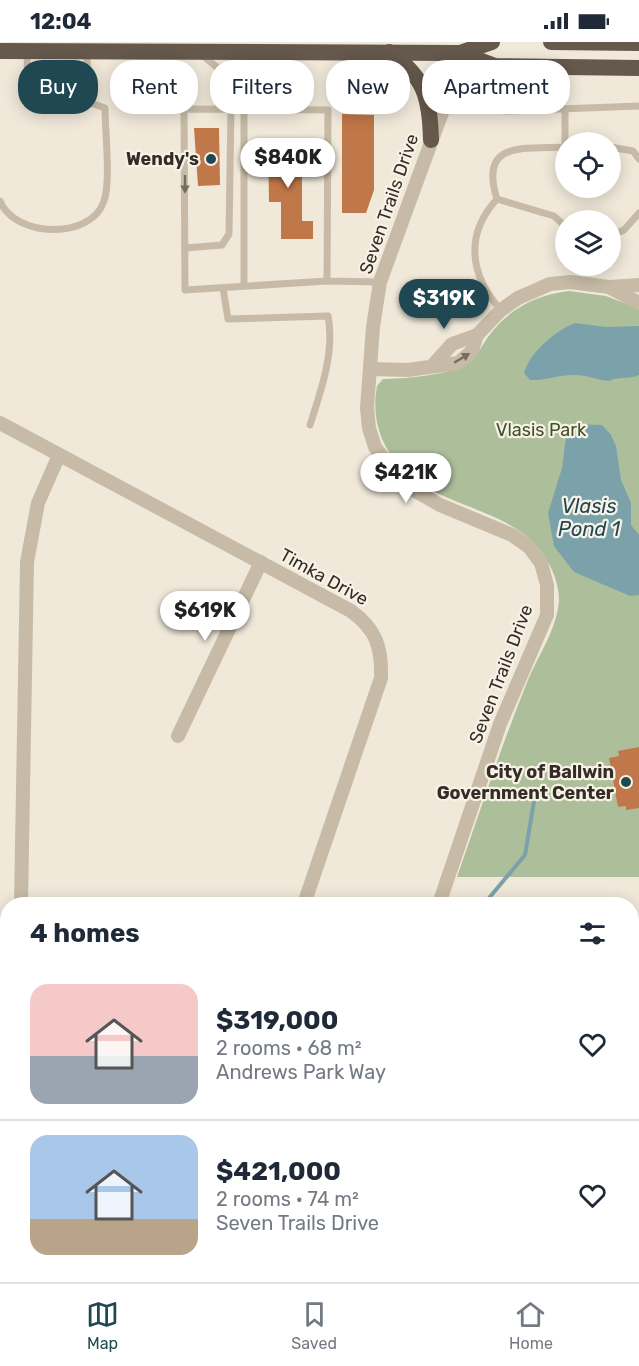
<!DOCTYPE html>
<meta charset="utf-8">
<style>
body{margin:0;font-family:Rubik,sans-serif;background:#f6f6f7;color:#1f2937;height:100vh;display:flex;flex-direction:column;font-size:22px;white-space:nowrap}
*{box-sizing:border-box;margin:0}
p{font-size:20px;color:#747a83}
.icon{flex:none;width:33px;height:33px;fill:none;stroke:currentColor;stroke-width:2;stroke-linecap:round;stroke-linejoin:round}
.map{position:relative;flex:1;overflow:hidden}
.side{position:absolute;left:0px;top:855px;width:639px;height:386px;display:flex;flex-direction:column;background:#fff;border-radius:24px 24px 0 0;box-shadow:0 3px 15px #0003}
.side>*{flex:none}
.guide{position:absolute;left:18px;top:18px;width:603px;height:54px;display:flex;gap:12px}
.fabs{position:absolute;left:555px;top:90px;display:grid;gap:12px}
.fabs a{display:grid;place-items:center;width:66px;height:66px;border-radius:50%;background:#fff;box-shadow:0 3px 15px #0003;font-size:30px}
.price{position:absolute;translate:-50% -51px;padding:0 14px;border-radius:21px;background:#fff;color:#222;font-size:20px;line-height:39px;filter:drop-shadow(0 2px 3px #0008)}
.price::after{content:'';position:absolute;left:50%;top:36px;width:18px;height:14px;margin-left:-9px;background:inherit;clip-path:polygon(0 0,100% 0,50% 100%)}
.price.active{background:#1f4853;color:#fff}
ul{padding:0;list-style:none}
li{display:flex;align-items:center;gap:18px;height:150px;padding:0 30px}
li+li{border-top:2px solid #e0e1e3}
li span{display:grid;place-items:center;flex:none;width:168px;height:120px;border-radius:18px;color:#555}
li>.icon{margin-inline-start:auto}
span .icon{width:72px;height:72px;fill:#fffc;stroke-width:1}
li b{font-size:26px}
h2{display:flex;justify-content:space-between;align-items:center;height:72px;padding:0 30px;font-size:26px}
.chip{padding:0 21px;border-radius:24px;background:#fff;box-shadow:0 3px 15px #0003;font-size:21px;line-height:54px}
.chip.active{background:#1f4853;color:#fff}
.status{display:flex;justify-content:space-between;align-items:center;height:42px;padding:0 30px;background:#fff;direction:ltr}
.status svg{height:16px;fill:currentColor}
.dock{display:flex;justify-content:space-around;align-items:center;height:84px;border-top:2px solid #e0e1e3;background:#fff;font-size:16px;color:#747a83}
.dock a{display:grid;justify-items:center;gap:3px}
.dock .active{color:#1f4853}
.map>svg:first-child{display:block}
.green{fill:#adbe9b}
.water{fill:#7ba2ab}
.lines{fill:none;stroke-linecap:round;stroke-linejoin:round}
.stream{stroke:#7ba2ab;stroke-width:4}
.building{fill:#c07749}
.service{stroke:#c7bba7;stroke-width:7}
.minor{stroke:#c7bba7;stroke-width:14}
.trunk{stroke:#65584c;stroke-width:16}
.oneway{fill:#766d61}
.poi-dot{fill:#1f4853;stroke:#f8f2e6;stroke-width:2}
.labels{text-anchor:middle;stroke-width:4.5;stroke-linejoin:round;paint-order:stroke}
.poi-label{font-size:18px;font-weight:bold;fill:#342d27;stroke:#f8f2e6;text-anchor:end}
.street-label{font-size:18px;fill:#342d27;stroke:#f8f2e6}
.park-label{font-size:18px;fill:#3e512c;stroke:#f8f2e6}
.water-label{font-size:20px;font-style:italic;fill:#1f4853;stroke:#f8f2e6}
</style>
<div class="status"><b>12:04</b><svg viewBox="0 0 49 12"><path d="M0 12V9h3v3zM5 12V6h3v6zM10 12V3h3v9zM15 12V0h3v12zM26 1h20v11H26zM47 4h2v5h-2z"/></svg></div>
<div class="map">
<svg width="639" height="1240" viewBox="0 0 639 1240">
<rect width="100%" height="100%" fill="#f0e9da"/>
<g class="green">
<path d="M569,249L606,254L639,267V835H457C480,769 502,702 528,638C539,612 557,587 559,558C559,546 555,534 550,524C518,457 421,472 386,405C376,386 373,366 377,344L383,337C403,337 448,333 465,323C476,317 481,305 488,295C508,267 536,253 569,249Z"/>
<path d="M0,1001H8V1233H20L13,1240H0Z"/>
<path d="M571,1233H617L630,1240H576Z"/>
</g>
<g class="water">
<path d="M575,281L606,285L639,284V333C629,338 617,334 609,339C596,338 586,332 572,333C558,333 545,339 530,338L524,331C530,310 555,289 575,281Z"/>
<path d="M577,382L602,383L611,393L616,404L621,438L631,461V483L639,493V553L630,554L574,530L554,504L548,471L562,426L567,388Z"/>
</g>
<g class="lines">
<g class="stream">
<path d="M484,862L525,813L535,753"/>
<path d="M0,1164L8,1152"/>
<path d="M587,1233L595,1240"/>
</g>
</g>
<g class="building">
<path d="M342,72L374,73V148L366,171H342Z"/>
<path d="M194,86H219L220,143L198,144Z"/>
<path d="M268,101H302V179H313V197H281V160H269Z"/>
<path d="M639,705V766L626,768V764L618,765L609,716L619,714L618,709Z"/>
</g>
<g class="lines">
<g class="service">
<path d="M27,10L28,61L88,60"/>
<path d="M202,13L235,40L244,54V242"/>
<path d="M565,67V105"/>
<path d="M505,69L639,64"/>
<path d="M610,105L633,109L639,117"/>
<path d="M497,157C464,193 470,234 501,268"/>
<path d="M497,157C478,98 525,107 566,105"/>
<path d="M497,157L554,174L566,185"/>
<path d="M0,159C14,195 91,199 104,159C111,140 105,89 105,66L88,60L87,11"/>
<path d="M610,194L624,188L639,171"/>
<path d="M185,206L222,203L229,192L231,66"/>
<path d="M327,239L328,68L184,67L185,248L327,239L380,240"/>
<path d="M223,246L228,277L328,274C335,309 321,349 310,383"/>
<path d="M632,1117L639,1118"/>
</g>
<g class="minor">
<path d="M609,245L639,261"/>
<path d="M434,322L452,302L477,293"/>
<path d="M370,327L408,328L458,321L472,309L477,293L501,268L518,256L550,242L570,240L609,245L639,243"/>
<path d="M0,381L351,569C376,587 382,605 381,636L304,862"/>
<path d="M178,694L261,520"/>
<path d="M21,862L27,520L38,461L59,413"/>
<path d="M439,862L500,682L547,573V543L541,521L529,505L512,493L440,463L403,442L375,405L369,386L367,366L373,285L380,240L452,43L460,11"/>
<path d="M8,880L4,892L8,901"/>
<path d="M632,997L639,985"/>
<path d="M632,1081L639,1082"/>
</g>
<g class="trunk">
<path d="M551,0L639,1"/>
<path d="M0,9L460,11L492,0"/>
<path d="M389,10C425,35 430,56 431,98"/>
<path d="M460,11L495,24L639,26"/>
</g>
</g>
<defs><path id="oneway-solid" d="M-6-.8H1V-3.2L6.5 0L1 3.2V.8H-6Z" transform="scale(1.5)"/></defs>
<g class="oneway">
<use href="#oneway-solid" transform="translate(185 142) rotate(90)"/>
<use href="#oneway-solid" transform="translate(462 316) rotate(-31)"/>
</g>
<g class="poi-dot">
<circle cx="211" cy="117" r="6"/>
<circle cx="626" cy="740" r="6"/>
</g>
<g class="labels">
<g class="poi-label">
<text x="199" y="123">Wendy's</text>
<text x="614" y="736">City of Ballwin<tspan x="614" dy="21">Government Center</tspan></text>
</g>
<g class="street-label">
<text transform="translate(389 162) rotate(-71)" y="6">Seven Trails Drive</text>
<text transform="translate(324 535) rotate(29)" y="6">Timka Drive</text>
<text transform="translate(501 632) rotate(-69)" y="6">Seven Trails Drive</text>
</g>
<g class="park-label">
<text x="541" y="394">Vlasis Park</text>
</g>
<g class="water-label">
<text x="589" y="471">Vlasis<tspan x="589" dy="23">Pond 1</tspan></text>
</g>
</g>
</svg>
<div class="fabs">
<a><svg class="icon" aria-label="locate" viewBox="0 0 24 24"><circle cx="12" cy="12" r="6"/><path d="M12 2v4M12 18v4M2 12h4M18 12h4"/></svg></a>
<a><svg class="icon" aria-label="layers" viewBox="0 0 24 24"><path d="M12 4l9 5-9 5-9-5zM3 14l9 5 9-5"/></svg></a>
</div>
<b class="price" style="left:288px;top:147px">$840K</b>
<b class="price active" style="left:444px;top:288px">$319K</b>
<b class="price" style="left:406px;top:462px">$421K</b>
<b class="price" style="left:205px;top:600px">$619K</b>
<div class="guide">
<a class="chip active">Buy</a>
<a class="chip">Rent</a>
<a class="chip">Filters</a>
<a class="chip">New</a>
<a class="chip">Apartment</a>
</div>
<section class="side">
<h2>4 homes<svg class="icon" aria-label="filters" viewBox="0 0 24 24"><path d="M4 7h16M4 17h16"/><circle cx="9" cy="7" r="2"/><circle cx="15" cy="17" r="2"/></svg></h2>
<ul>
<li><span style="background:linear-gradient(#f6c9c9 60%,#9aa5b1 0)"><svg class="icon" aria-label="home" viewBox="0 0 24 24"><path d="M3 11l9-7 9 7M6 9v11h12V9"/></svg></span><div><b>$319,000</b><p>2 rooms · 68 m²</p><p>Andrews Park Way</p></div><svg class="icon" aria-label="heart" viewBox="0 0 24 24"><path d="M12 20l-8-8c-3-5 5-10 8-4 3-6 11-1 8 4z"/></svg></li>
<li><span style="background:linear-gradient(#a9c7e8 70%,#b9a48a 0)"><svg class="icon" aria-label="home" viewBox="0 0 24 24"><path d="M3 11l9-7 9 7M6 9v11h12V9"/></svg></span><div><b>$421,000</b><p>2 rooms · 74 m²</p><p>Seven Trails Drive</p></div><svg class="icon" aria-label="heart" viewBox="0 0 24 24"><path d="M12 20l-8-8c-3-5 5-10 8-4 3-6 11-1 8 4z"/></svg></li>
</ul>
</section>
</div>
<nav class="dock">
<a class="active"><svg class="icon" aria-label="map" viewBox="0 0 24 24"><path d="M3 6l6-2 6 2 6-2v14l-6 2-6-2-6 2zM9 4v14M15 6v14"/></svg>Map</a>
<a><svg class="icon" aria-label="saved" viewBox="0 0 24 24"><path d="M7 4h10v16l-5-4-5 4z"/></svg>Saved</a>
<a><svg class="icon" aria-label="home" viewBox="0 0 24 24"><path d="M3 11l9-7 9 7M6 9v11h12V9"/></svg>Home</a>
</nav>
